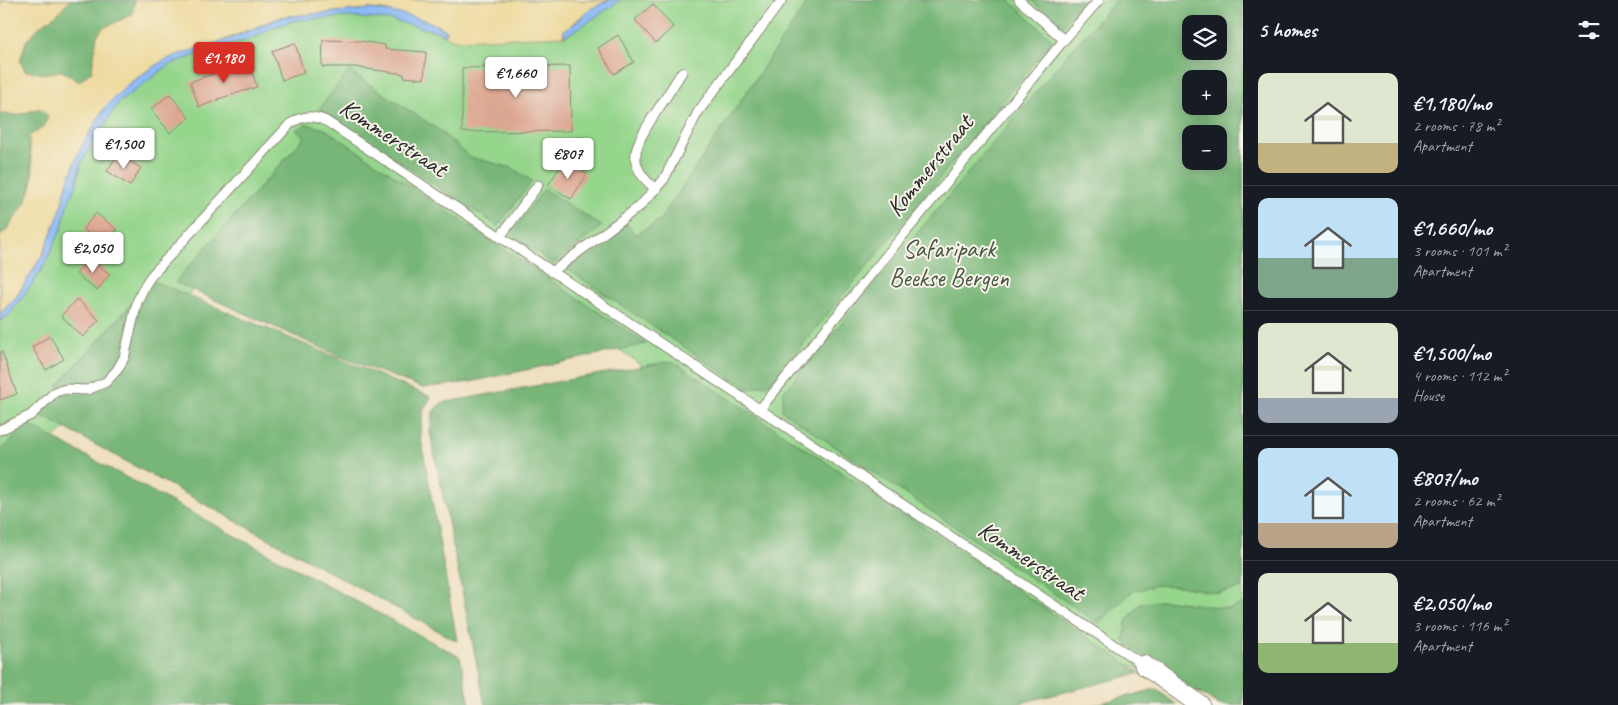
<!DOCTYPE html>
<meta charset="utf-8">
<style>
body{margin:0;font-family:Caveat,sans-serif;background:#242831;color:#f1f3f6;height:100vh;display:flex;flex-direction:column;font-size:19px;white-space:nowrap}
*{box-sizing:border-box;margin:0}
p{font-size:16px;color:#9ea1a6}
.icon{flex:none;width:28px;height:28px;fill:none;stroke:currentColor;stroke-width:2;stroke-linecap:round;stroke-linejoin:round}
.map{position:relative;flex:1;overflow:hidden}
.sheet{display:flex;flex-direction:column;background:#171b24;width:375px}
.sheet>*{flex:none}
.buttons{position:absolute;left:1182px;top:15px;display:grid;gap:10px}
.buttons a{display:grid;place-items:center;width:45px;height:45px;border-radius:10px;background:#171b24;box-shadow:0 2px 12px #0003;font-size:25px}
.price{position:absolute;translate:-50% -42px;padding:0 11px;border-radius:5px;background:#fff;color:#222;font-size:16px;line-height:32px;filter:drop-shadow(0 1px 2px #0008)}
.price::after{content:'';position:absolute;left:50%;top:30px;width:15px;height:11px;margin-left:-8px;background:inherit;clip-path:polygon(0 0,100% 0,50% 100%)}
.price.current{background:#d93025;color:#fff}
ul{padding:0;list-style:none}
li{display:flex;align-items:center;gap:15px;height:125px;padding:0 15px}
li+li{border-top:1px solid #363941}
li span{display:grid;place-items:center;flex:none;width:140px;height:100px;border-radius:10px;color:#555}
li>.icon{margin-inline-start:auto}
span .icon{width:60px;height:60px;fill:#fffc;stroke-width:1}
li b{font-size:21px}
h2{display:flex;justify-content:space-between;align-items:center;height:60px;padding:0 15px;font-size:21px}
main{display:flex;flex:1;min-height:0}
.map>svg:first-child{display:block}
.green{fill:#95d58c;stroke:#60805c;fill-rule:evenodd}
.forest{fill:#78b678;stroke:#527052;fill-rule:evenodd}
.sand{fill:#eeda9e;stroke:#8c8264}
.water{fill:#8bbaf6;stroke:#5b7290}
.building{fill:#dca792}
.lines{fill:none;stroke-linecap:round;stroke-linejoin:round}
.service-casing{stroke:#8d8676;stroke-width:11}
.minor-casing{stroke:#8d8676;stroke-width:21}
.service{stroke:#fff;stroke-width:9}
.minor{stroke:#fff;stroke-width:19}
.labels{text-anchor:middle;stroke-width:4;stroke-linejoin:round;paint-order:stroke}
.street-label{font-size:25px;fill:#2b2b2b;stroke:#f7f3e8}
.park-label{font-size:25px;fill:#465643;stroke:#f7f3e8}
</style>
<main>
<div class="map">
<svg width="1243" height="705" viewBox="0 0 1243 705">
<rect width="100%" height="100%" fill="#f7f3e8"/>
<filter id="ink" filterUnits="userSpaceOnUse"><feTurbulence type="fractalNoise" baseFrequency=".02" numOctaves="2"/><feDisplacementMap in="SourceGraphic" scale="10" xChannelSelector="R" yChannelSelector="G"/><feConvolveMatrix kernelMatrix="1 2 1 2 8 2 1 2 1" color-interpolation-filters="sRGB"/></filter>
<filter id="wash" filterUnits="userSpaceOnUse"><feTurbulence type="fractalNoise" baseFrequency=".0096" numOctaves="4" result="noise"/><feDisplacementMap in="SourceGraphic" scale="20" xChannelSelector="R" yChannelSelector="G"/><feGaussianBlur stdDeviation="1.12" result="paint"/><feColorMatrix in="noise" values="0 0 0 0 0 0 0 0 0 0 0 0 0 0 0 0 0 1.4 0 .05"/><feComposite in="paint" operator="in"/></filter>
<g filter="url(#wash)">
<rect width="100%" height="100%" fill="#efe0c1"/>
<path class="green" d="M0,0H1243V705H1228L1125,663L799,478L314,131L127,375L0,485ZM1191,24H1219V51H1191ZM1191,79H1219V106H1191ZM1191,134H1219V161H1191Z"/>
<g class="forest">
<path d="M70,0L135,1L132,15L104,28L97,36L92,71L79,82L62,71L44,75L24,71L20,61L26,42L40,26L56,15Z"/>
<path d="M809,0H1009L1053,40L771,383L747,389L567,269L627,224L636,235L660,220Z"/>
<path d="M1031,0H1087L1061,28Z"/>
<path d="M1116,0H1243V588L1218,593L1179,586L1158,585L1133,591L1098,623L782,411L783,393L1067,55ZM1191,24H1219V51H1191ZM1191,79H1219V106H1191ZM1191,134H1219V161H1191Z"/>
<path d="M349,71L439,130L470,157L512,168L532,181L498,226L319,109Z"/>
<path d="M40,108L48,116L44,127L29,148C34,178 33,196 13,221C9,227 6,233 0,235V113L17,115Z"/>
<path d="M307,124L325,129L646,344L470,382L423,388L346,359L175,282L305,137L296,130Z"/>
<path d="M544,189L602,226L553,264L511,234Z"/>
<path d="M153,281L431,397L424,408L420,433L457,641L39,414C45,409 52,399 59,396C68,393 77,395 86,394C98,393 115,383 122,372C139,345 131,305 153,281Z"/>
<path d="M133,302C127,333 125,378 88,386C81,388 65,386 57,386Z"/>
<path d="M672,361L926,528L1140,673L1013,705H485L430,432L433,412L441,403Z"/>
<path d="M27,424L460,657L470,705H0V452Z"/>
<path d="M1165,600L1230,609L1243,603V705H1219L1124,642L1126,622L1140,604Z"/>
<path d="M1156,689L1177,705H1093Z"/>
</g>
<path class="sand" d="M4,0H70L56,15L40,26L26,41L20,61L25,71L44,74L62,71L79,82L92,71L97,36L103,28L132,15L135,1L134,0H609C592,7 575,20 563,35L565,36L454,40L444,35L447,33V31L440,26L385,10L370,9L281,17L147,71L127,85L79,151L67,184L60,212L43,254L17,296L0,314V235C6,233 9,227 13,221C24,207 34,189 33,171C32,159 29,148 29,136L44,127L48,116L40,108L17,115L0,113V5Z"/>
<g class="water">
<path d="M609,0H621C602,12 584,26 565,36L563,31L577,22L590,9Z"/>
<path d="M370,9C387,11 438,19 447,33L444,35L439,32L391,20L363,18L345,17L296,20L271,28L251,39L218,47L169,65L118,103L81,163L76,186L67,205L62,228L43,268L21,300L8,316L0,321V314L17,296L43,254L60,212L67,184L79,151L105,107L127,85L161,62L174,56L232,38L281,17Z"/>
</g>
<g id="blocks">
<g class="building">
<path d="M653,4L673,27L656,43L635,20Z"/>
<path d="M618,35L634,62L614,74L598,48Z"/>
<path d="M323,40L360,41L385,45V49L426,52L424,79L404,77V74L354,67H322Z"/>
<path d="M295,43L304,73L282,80L272,51Z"/>
<path d="M249,61L257,87L218,99V100L199,107L190,82Z"/>
<path d="M570,66L571,131L462,132V68Z"/>
<path d="M170,94L189,118L170,133L151,109Z"/>
<path d="M118,154L141,168L130,186L107,171Z"/>
<path d="M565,160L587,174L571,199L548,185Z"/>
<path d="M96,213L117,230L104,246L83,229Z"/>
<path d="M89,258L110,274L97,291L76,274Z"/>
<path d="M77,299L99,320L83,337L61,316Z"/>
<path d="M50,336L64,359L46,370L32,347Z"/>
<path d="M0,352H2L17,394L0,400Z"/>
</g>
</g>
</g>
<g filter="url(#ink)">
<use href="#blocks" fill-opacity="0" stroke="#8d8676" stroke-width="1"/>
<g class="lines">
<defs>
<g id="service">
<path d="M1019,0L1064,40"/>
<path d="M656,189C623,164 636,144 654,115C664,101 673,86 682,72"/>
<path d="M500,237L538,185"/>
<path d="M552,272L640,206L664,179L698,112L782,0"/>
<path d="M760,409L1064,40L1099,0"/>
<path d="M0,430L31,415L55,392L66,389L87,390L106,382L117,370L124,358L137,302L145,285L151,276L290,124C303,115 312,115 326,121L1144,665"/>
</g>
<path id="minor" d="M1144,665L1200,705"/>
</defs>
<use href="#service" class="service-casing"/>
<use href="#minor" class="minor-casing"/>
<use href="#service" class="service"/>
<use href="#minor" class="minor"/>
</g>
</g>
<g class="labels">
<g class="street-label">
<text transform="translate(394 137) rotate(33)" y="9">Kommerstraat</text>
<text transform="translate(929 165) rotate(-51)" y="9">Kommerstraat</text>
<text transform="translate(1032 560) rotate(34)" y="9">Kommerstraat</text>
</g>
<g class="park-label">
<text x="949" y="257">Safaripark<tspan x="949" dy="29">Beekse Bergen</tspan></text>
</g>
</g>
</svg>
<div class="buttons">
<a><svg class="icon" aria-label="layers" viewBox="0 0 24 24"><path d="M12 4l9 5-9 5-9-5zM3 14l9 5 9-5"/></svg></a>
<a>+</a>
<a>−</a>
</div>
<b class="price current" style="left:224px;top:84px">€1,180</b>
<b class="price" style="left:516px;top:99px">€1,660</b>
<b class="price" style="left:124px;top:170px">€1,500</b>
<b class="price" style="left:568px;top:180px">€807</b>
<b class="price" style="left:93px;top:274px">€2,050</b>
</div>
<section class="sheet">
<h2>5 homes<svg class="icon" aria-label="filters" viewBox="0 0 24 24"><path d="M4 7h16M4 17h16"/><circle cx="9" cy="7" r="2"/><circle cx="15" cy="17" r="2"/></svg></h2>
<ul>
<li><span style="background:linear-gradient(#dfe7d0 70%,#c2b280 0)"><svg class="icon" aria-label="home" viewBox="0 0 24 24"><path d="M3 11l9-7 9 7M6 9v11h12V9"/></svg></span><div><b>€1,180/mo</b><p>2 rooms · 78 m²</p><p>Apartment</p></div></li>
<li><span style="background:linear-gradient(#bfe0f5 60%,#7fa58c 0)"><svg class="icon" aria-label="home" viewBox="0 0 24 24"><path d="M3 11l9-7 9 7M6 9v11h12V9"/></svg></span><div><b>€1,660/mo</b><p>3 rooms · 101 m²</p><p>Apartment</p></div></li>
<li><span style="background:linear-gradient(#dfe7d0 75%,#9aa5b1 0)"><svg class="icon" aria-label="home" viewBox="0 0 24 24"><path d="M3 11l9-7 9 7M6 9v11h12V9"/></svg></span><div><b>€1,500/mo</b><p>4 rooms · 112 m²</p><p>House</p></div></li>
<li><span style="background:linear-gradient(#bfe0f5 75%,#b9a48a 0)"><svg class="icon" aria-label="home" viewBox="0 0 24 24"><path d="M3 11l9-7 9 7M6 9v11h12V9"/></svg></span><div><b>€807/mo</b><p>2 rooms · 62 m²</p><p>Apartment</p></div></li>
<li><span style="background:linear-gradient(#dfe7d0 70%,#8fb573 0)"><svg class="icon" aria-label="home" viewBox="0 0 24 24"><path d="M3 11l9-7 9 7M6 9v11h12V9"/></svg></span><div><b>€2,050/mo</b><p>3 rooms · 116 m²</p><p>Apartment</p></div></li>
</ul>
</section>
</main>
